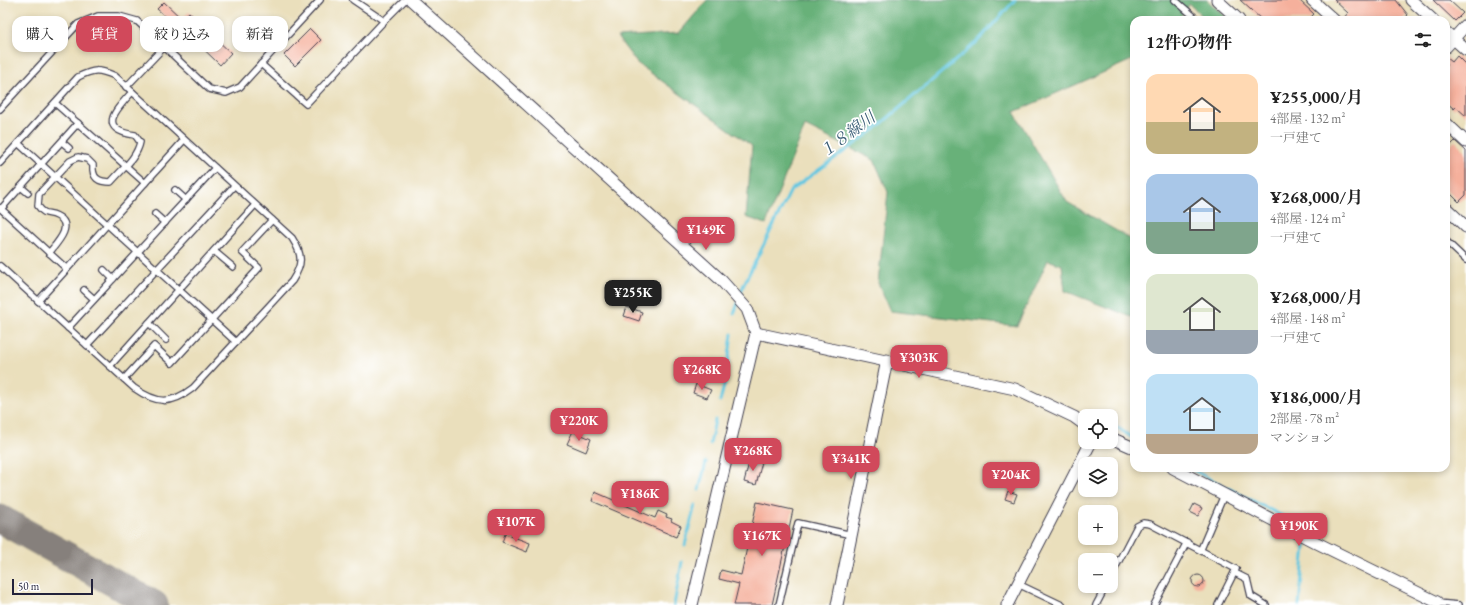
<!DOCTYPE html>
<html lang="ja">
<meta charset="utf-8">
<style>
body{margin:0;font-family:"EB Garamond","Noto Serif JP",serif;background:#f2f2f2;color:#222;height:100vh;display:flex;flex-direction:column;font-size:15px;white-space:nowrap}
*{box-sizing:border-box;margin:0}
p{font-size:13px;color:#767676}
.icon{flex:none;width:22px;height:22px;fill:none;stroke:currentColor;stroke-width:2;stroke-linecap:round;stroke-linejoin:round}
.map{position:relative;flex:1;overflow:hidden}
.sheet{position:absolute;left:1130px;top:16px;width:320px;height:456px;display:flex;flex-direction:column;background:#fff;border-radius:12px;box-shadow:0 2px 6px #0003}
.sheet>*{flex:none}
.banner{position:absolute;left:12px;top:16px;width:380px;height:36px;display:flex;gap:8px}
.controls{position:absolute;left:1078px;top:409px;display:grid;gap:8px}
.controls a{display:grid;place-items:center;width:40px;height:40px;border-radius:8px;background:#fff;box-shadow:0 2px 6px #0003;font-size:20px}
.scale{position:absolute;left:12px;bottom:10px;width:81px;box-sizing:border-box;padding-left:4px;border:2px solid #22223b;border-top:0;font-size:11px;line-height:14px;white-space:nowrap;color:#22223b;-webkit-text-stroke:3px #fff;paint-order:stroke}
.price{position:absolute;translate:-50% -34px;padding:0 9px;border-radius:8px;background:#d1495b;color:#fff;font-size:13px;line-height:26px;filter:drop-shadow(0 1px 2px #0008)}
.price::after{content:'';position:absolute;left:50%;top:24px;width:12px;height:9px;margin-left:-6px;background:inherit;clip-path:polygon(0 0,100% 0,50% 100%)}
.price.on{background:#222;color:#fff}
ul{padding:0;list-style:none}
li{display:flex;align-items:center;gap:12px;height:100px;padding:0 16px}
li span{display:grid;place-items:center;flex:none;width:112px;height:80px;border-radius:12px;color:#555}
li>.icon{margin-inline-start:auto}
span .icon{width:48px;height:48px;fill:#fffc;stroke-width:1}
li b{font-size:17px}
h2{display:flex;justify-content:space-between;align-items:center;height:48px;padding:0 16px;font-size:17px}
.tag{padding:0 14px;border-radius:12px;background:#fff;box-shadow:0 2px 6px #0003;font-size:14px;line-height:36px}
.tag.on{background:#d1495b;color:#fff}
.map>svg:first-child{display:block}
.forest{fill:#67b179;stroke:#446a5a}
.lines{fill:none;stroke-linecap:round;stroke-linejoin:round}
.stream{stroke:#63c7e1;stroke-width:3}
.taxiway{stroke:#86807c;stroke-width:29}
.building{fill:#f5b09c}
.lane-casing{stroke:#403e4e;stroke-width:8}
.street-casing{stroke:#403e4e;stroke-width:13}
.lane{stroke:#fff;stroke-width:5.5}
.street{stroke:#fff;stroke-width:11}
.labels{text-anchor:middle;stroke-width:3.5;stroke-linejoin:round;paint-order:stroke}
.water-label{font-size:16px;font-style:italic;fill:#395c75;stroke:#fff}
</style>
<div class="map">
<svg width="1466" height="605" viewBox="0 0 1466 605">
<rect width="100%" height="100%" fill="#fff"/>
<filter id="ink" filterUnits="userSpaceOnUse"><feTurbulence type="fractalNoise" baseFrequency=".025" numOctaves="2"/><feDisplacementMap in="SourceGraphic" scale="8" xChannelSelector="R" yChannelSelector="G"/><feConvolveMatrix kernelMatrix="1 2 1 2 8 2 1 2 1" color-interpolation-filters="sRGB"/></filter>
<filter id="wash" filterUnits="userSpaceOnUse"><feTurbulence type="fractalNoise" baseFrequency=".012" numOctaves="4" result="noise"/><feDisplacementMap in="SourceGraphic" scale="16" xChannelSelector="R" yChannelSelector="G"/><feGaussianBlur stdDeviation="0.9" result="paint"/><feColorMatrix in="noise" values="0 0 0 0 0 0 0 0 0 0 0 0 0 0 0 0 0 1.4 0 .05"/><feComposite in="paint" operator="in"/></filter>
<g filter="url(#wash)">
<rect width="100%" height="100%" fill="#eadfbc"/>
<path class="forest" d="M707,0H1207L1229,20H1207L1189,4L1178,20H1134V59L1014,112L1067,202L1134,241V318L1065,291L1062,265L1048,260L1017,326L890,311L878,283L888,192L874,160L805,126L766,224L746,217L752,146L637,63L617,37L679,33Z"/>
<g class="lines">
<g class="stream">
<path d="M739,298L744,284L791,190L874,130L977,42L1015,0"/>
<path d="M734,314L738,303"/>
<path d="M902,348L935,358"/>
<path d="M728,363L732,334"/>
<path d="M720,401L725,382"/>
<path d="M1111,423L1134,439"/>
<path d="M710,444L715,420"/>
<path d="M1189,468L1306,528"/>
<path d="M699,490L706,462"/>
<path d="M685,545L695,505"/>
<path d="M674,605L682,562"/>
<path d="M1299,605L1305,546"/>
</g>
<path class="taxiway" d="M0,519L154,605"/>
</g>
<g id="blocks">
<g class="building">
<path d="M1240,0H1299L1314,14L1308,20H1262Z"/>
<path d="M1334,0H1396L1408,15L1403,20H1342L1348,13Z"/>
<path d="M1433,0H1449L1463,13L1455,21Z"/>
<path d="M164,2L182,19L189,12L198,21L195,24L214,41L216,39L231,53L220,65L187,33L186,34L157,9Z"/>
<path d="M310,29L321,40L295,66L284,55Z"/>
<path d="M1457,56L1466,65V116L1456,107L1454,109L1446,102V57L1452,62Z"/>
<path d="M1455,141L1466,151V195L1459,202L1446,189V150Z"/>
<path d="M627,307L642,312L639,321L624,316Z"/>
<path d="M696,384L711,390L707,398L693,393Z"/>
<path d="M573,431L591,439L586,452L567,444Z"/>
<path d="M750,459L762,462L756,485L744,482Z"/>
<path d="M1008,491L1017,494L1014,502L1005,499Z"/>
<path d="M595,492L655,518L658,511L667,515L666,517L672,519L671,521L681,526L676,537L592,501Z"/>
<path d="M757,502L793,510L772,605H734L739,584L719,579L721,570L741,575Z"/>
<path d="M1194,504L1202,508L1198,516L1190,512Z"/>
<path d="M505,534L530,543L527,552L502,542Z"/>
<circle cx="1198" cy="581" r="6"/>
</g>
</g>
</g>
<g filter="url(#ink)">
<use href="#blocks" fill-opacity="0" stroke="#403e4e" stroke-width="1"/>
<g class="lines">
<defs>
<g id="lane">
<path d="M353,0L384,21L405,0"/>
<path d="M1175,0L1198,20"/>
<path d="M261,64L306,104L384,21"/>
<path d="M126,87L165,46"/>
<path d="M55,103L145,183"/>
<path d="M0,109L78,24L98,16H119L137,21L209,89L226,93L240,87L320,0"/>
<path d="M62,142L69,148"/>
<path d="M18,143L236,342"/>
<path d="M0,163L78,77C94,69 98,69 115,76L292,238C303,255 303,264 292,281L193,388C171,405 157,404 134,388L0,266"/>
<path d="M21,187L28,193"/>
<path d="M175,190L186,200"/>
<path d="M0,208L67,269"/>
<path d="M1,209L78,123"/>
<path d="M155,214L165,223"/>
<path d="M1446,241L1466,260"/>
<path d="M214,251L233,267"/>
<path d="M49,253C57,243 75,225 57,216C48,211 46,217 38,206L39,194L70,161L78,157L87,159L93,165C92,178 98,182 111,182C121,170 137,158 140,142L135,135C96,129 116,110 132,92"/>
<path d="M104,270L113,279"/>
<path d="M84,290L94,299"/>
<path d="M38,301L184,140"/>
<path d="M149,323L166,340"/>
<path d="M68,328L215,168"/>
<path d="M87,345L234,186"/>
<path d="M110,366L255,205"/>
<path d="M124,379L154,346L172,363L259,268L242,252L272,220"/>
<path d="M1201,549L1224,495"/>
<path d="M1235,573L1247,579L1251,596L1266,605"/>
<path d="M1111,576L1137,526L1143,523L1150,524L1236,569L1218,605"/>
<path d="M1018,584L1062,605"/>
<path d="M1437,603L1459,605"/>
<path d="M779,605L798,523L852,535"/>
<path d="M1096,605L1106,586"/>
<path d="M1154,605L1187,542"/>
</g>
<g id="street">
<path d="M411,0L721,280L747,309L756,333L692,605"/>
<path d="M1217,0L1239,20"/>
<path d="M1312,0L1334,20"/>
<path d="M1411,0L1433,20"/>
<path d="M1446,32L1466,50"/>
<path d="M1446,47L1466,25"/>
<path d="M1446,123L1466,142"/>
<path d="M1446,208L1466,227"/>
<path d="M756,333L1015,389L1074,417L1085,425"/>
<path d="M1111,438L1134,448"/>
<path d="M1173,468L1315,542L1437,602"/>
<path d="M837,605L887,360"/>
<path d="M1007,605L1091,442"/>
</g>
</defs>
<use href="#lane" class="lane-casing"/>
<use href="#street" class="street-casing"/>
<use href="#lane" class="lane"/>
<use href="#street" class="street"/>
</g>
</g>
<g class="labels">
<g class="water-label">
<text transform="translate(847 134) rotate(-37)" y="6">１８線川</text>
</g>
</g>
</svg>
<div class="controls">
<a><svg class="icon" aria-label="locate" viewBox="0 0 24 24"><circle cx="12" cy="12" r="6"/><path d="M12 2v4M12 18v4M2 12h4M18 12h4"/></svg></a>
<a><svg class="icon" aria-label="layers" viewBox="0 0 24 24"><path d="M12 4l9 5-9 5-9-5zM3 14l9 5 9-5"/></svg></a>
<a>+</a>
<a>−</a>
</div>
<div class="scale">50 m</div>
<b class="price" style="left:706px;top:251px">¥149K</b>
<b class="price on" style="left:633px;top:314px">¥255K</b>
<b class="price" style="left:919px;top:379px">¥303K</b>
<b class="price" style="left:702px;top:391px">¥268K</b>
<b class="price" style="left:579px;top:442px">¥220K</b>
<b class="price" style="left:753px;top:472px">¥268K</b>
<b class="price" style="left:851px;top:480px">¥341K</b>
<b class="price" style="left:1011px;top:496px">¥204K</b>
<b class="price" style="left:640px;top:515px">¥186K</b>
<b class="price" style="left:516px;top:543px">¥107K</b>
<b class="price" style="left:1299px;top:547px">¥190K</b>
<b class="price" style="left:762px;top:557px">¥167K</b>
<div class="banner">
<a class="tag">購入</a>
<a class="tag on">賃貸</a>
<a class="tag">絞り込み</a>
<a class="tag">新着</a>
</div>
<section class="sheet">
<h2>12件の物件<svg class="icon" aria-label="filters" viewBox="0 0 24 24"><path d="M4 7h16M4 17h16"/><circle cx="9" cy="7" r="2"/><circle cx="15" cy="17" r="2"/></svg></h2>
<ul>
<li><span style="background:linear-gradient(#ffd9b3 60%,#c2b280 0)"><svg class="icon" aria-label="home" viewBox="0 0 24 24"><path d="M3 11l9-7 9 7M6 9v11h12V9"/></svg></span><div><b>¥255,000/月</b><p>4部屋 · 132 m²</p><p>一戸建て</p></div></li>
<li><span style="background:linear-gradient(#a9c7e8 60%,#7fa58c 0)"><svg class="icon" aria-label="home" viewBox="0 0 24 24"><path d="M3 11l9-7 9 7M6 9v11h12V9"/></svg></span><div><b>¥268,000/月</b><p>4部屋 · 124 m²</p><p>一戸建て</p></div></li>
<li><span style="background:linear-gradient(#dfe7d0 70%,#9aa5b1 0)"><svg class="icon" aria-label="home" viewBox="0 0 24 24"><path d="M3 11l9-7 9 7M6 9v11h12V9"/></svg></span><div><b>¥268,000/月</b><p>4部屋 · 148 m²</p><p>一戸建て</p></div></li>
<li><span style="background:linear-gradient(#bfe0f5 75%,#b9a48a 0)"><svg class="icon" aria-label="home" viewBox="0 0 24 24"><path d="M3 11l9-7 9 7M6 9v11h12V9"/></svg></span><div><b>¥186,000/月</b><p>2部屋 · 78 m²</p><p>マンション</p></div></li>
</ul>
</section>
</div>
